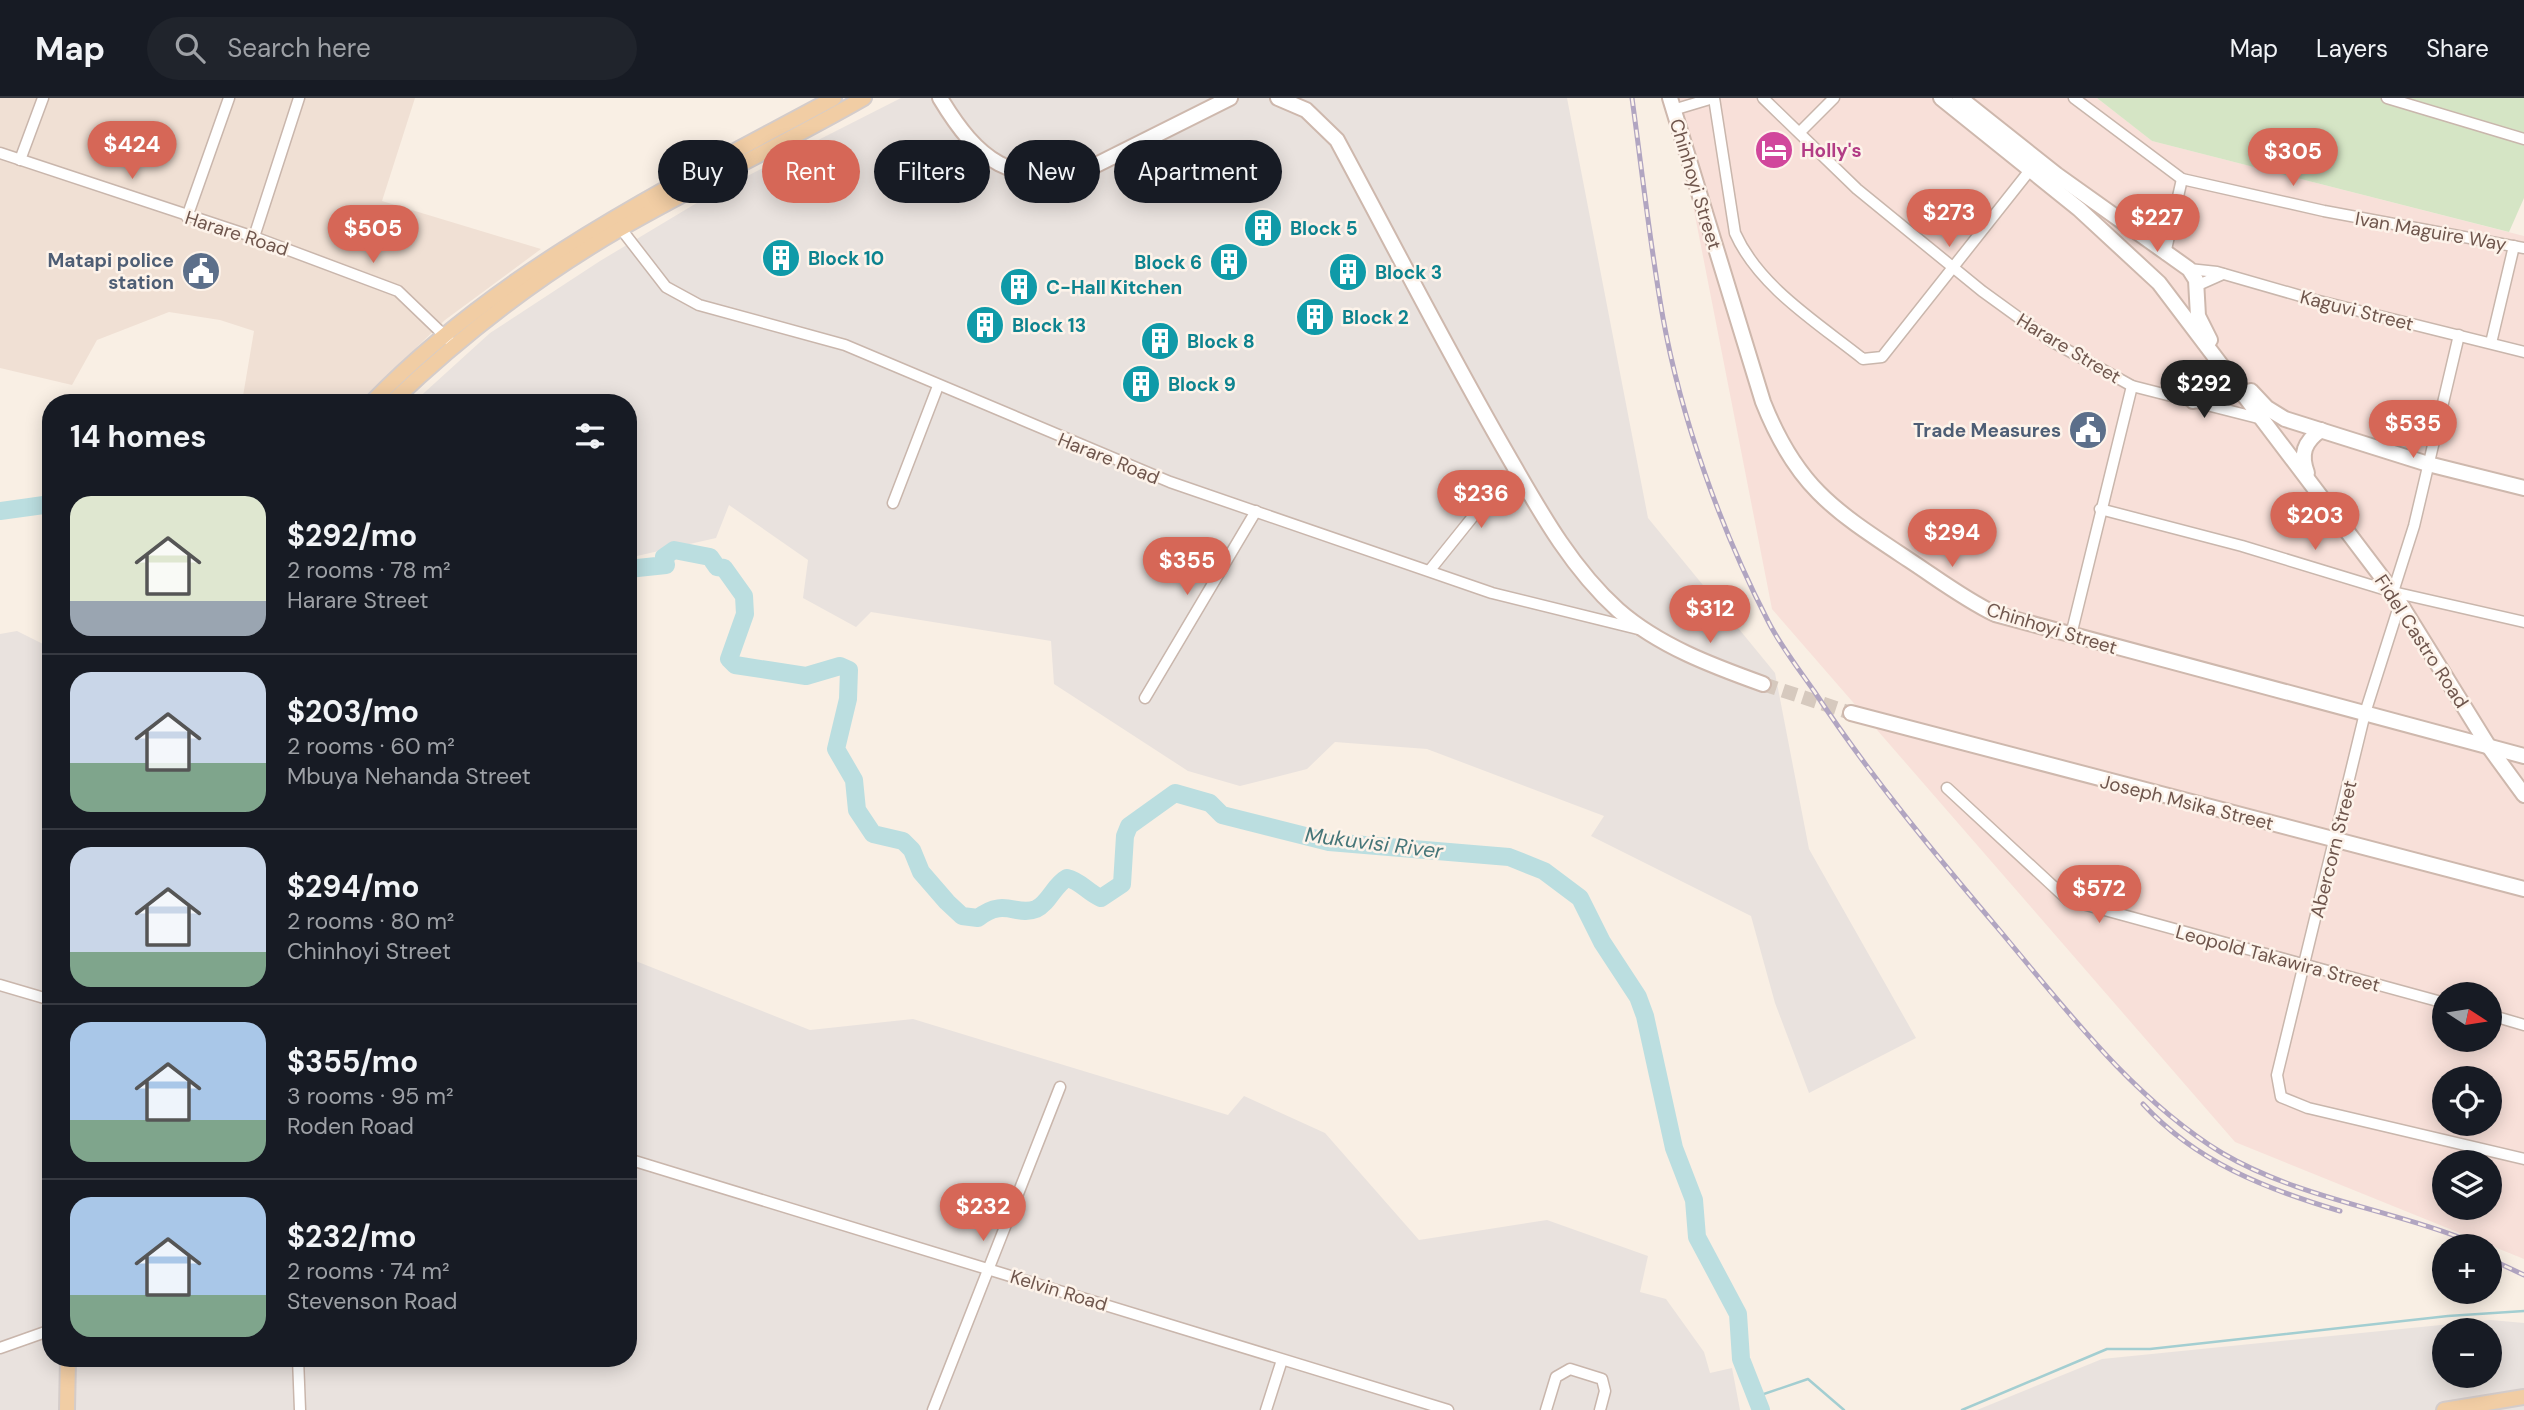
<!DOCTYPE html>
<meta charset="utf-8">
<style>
body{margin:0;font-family:"DM Sans",sans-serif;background:#20242c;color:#f1f3f6;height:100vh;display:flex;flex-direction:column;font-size:26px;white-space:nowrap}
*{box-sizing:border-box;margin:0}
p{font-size:23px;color:#9ea1a6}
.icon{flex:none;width:38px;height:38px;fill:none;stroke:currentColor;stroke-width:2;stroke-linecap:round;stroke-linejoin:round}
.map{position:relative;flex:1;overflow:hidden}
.sheet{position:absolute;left:42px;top:296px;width:595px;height:973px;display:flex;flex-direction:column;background:#171b24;border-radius:28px;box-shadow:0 4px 18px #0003}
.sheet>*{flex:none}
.guide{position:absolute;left:658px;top:42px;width:665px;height:63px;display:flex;gap:14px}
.needle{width:46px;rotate:102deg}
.tools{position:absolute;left:2432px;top:884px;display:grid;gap:14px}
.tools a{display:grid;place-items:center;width:70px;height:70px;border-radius:50%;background:#171b24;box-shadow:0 4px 18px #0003;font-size:35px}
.price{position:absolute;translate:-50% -60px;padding:0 16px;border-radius:24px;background:#d66757;color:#fff;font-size:23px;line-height:46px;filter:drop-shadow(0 2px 4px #0008)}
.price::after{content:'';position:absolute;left:50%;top:42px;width:21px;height:16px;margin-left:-10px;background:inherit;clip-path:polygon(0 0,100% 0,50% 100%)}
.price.selected{background:#222;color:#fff}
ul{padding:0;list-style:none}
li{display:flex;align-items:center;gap:21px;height:175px;padding:0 28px}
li+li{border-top:2px solid #363941}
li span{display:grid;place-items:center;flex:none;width:196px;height:140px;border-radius:21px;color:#555}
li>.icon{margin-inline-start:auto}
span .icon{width:84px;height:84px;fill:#fffc;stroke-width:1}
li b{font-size:30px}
h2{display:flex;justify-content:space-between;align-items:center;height:84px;padding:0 28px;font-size:30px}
.chip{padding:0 24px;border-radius:32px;background:#171b24;box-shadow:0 4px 18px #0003;font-size:24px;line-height:63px}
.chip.selected{background:#d66757;color:#fff}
header{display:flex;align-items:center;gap:42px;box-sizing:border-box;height:98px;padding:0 35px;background:#171b24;border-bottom:2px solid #363941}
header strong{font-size:33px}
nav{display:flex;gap:38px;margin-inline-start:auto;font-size:24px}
.search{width:490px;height:63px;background:#20242c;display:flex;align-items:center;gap:18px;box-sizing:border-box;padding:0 24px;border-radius:38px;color:#9ea1a6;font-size:26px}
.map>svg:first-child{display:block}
.residential{fill:#f0e0d4}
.commercial{fill:#f8e0d9;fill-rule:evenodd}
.industrial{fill:#e9e2de;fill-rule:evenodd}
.green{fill:#d5e5c5}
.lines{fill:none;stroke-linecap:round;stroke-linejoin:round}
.stream{stroke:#a3ced1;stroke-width:2.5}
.river{stroke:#bbdee0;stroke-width:18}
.secondary-tunnel{stroke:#d6c9be;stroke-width:14;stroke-dasharray:14 7;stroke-linecap:butt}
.street-casing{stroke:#c9b6ac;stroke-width:13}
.secondary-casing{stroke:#ceb8ad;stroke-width:18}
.primary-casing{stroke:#d4ccca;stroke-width:18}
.street{stroke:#fff;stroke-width:10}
.secondary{stroke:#fff;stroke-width:14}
.primary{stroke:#f1cda4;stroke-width:14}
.rail-casing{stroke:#b1a5c1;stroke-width:5}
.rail{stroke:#fdf3ea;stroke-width:2.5;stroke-dasharray:8;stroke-linecap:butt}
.labels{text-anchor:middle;stroke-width:5;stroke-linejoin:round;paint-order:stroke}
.hotel-label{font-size:19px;font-weight:bold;fill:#b23c85;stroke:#fdf3ea;text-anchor:start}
.street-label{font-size:19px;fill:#6f564d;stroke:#fdf3ea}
.culture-label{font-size:19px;font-weight:bold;fill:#0d838f;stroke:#fdf3ea;text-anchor:start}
.service-label{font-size:19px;font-weight:bold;fill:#4e5e75;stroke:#fdf3ea;text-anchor:end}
.water-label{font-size:21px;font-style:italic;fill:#467679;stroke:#fdf3ea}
</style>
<header>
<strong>Map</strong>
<div class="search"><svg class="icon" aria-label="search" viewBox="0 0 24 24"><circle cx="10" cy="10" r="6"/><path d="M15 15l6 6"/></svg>Search here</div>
<nav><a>Map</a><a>Layers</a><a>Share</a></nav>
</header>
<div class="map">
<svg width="2524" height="1312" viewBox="0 0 2524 1312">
<rect width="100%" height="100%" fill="#f9efe4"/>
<path class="residential" d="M0,0H415L382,103L541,151L445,222L360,304H242L254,233L220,222L169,214L97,242L72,287L0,270Z"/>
<path class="commercial" d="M1672,0H2097L2152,43L2524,138V1161L2235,1044L1772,511ZM2445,896H2490V942H2445ZM2445,980H2490V1026H2445ZM2445,1064H2490V1110H2445Z"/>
<g class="industrial">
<path d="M901,0H1567L1648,420L1775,575L1809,751L1916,940L1809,995L1775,905L1751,818L1591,738L1604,718L1427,651L1335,644L1307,671L1240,688L1188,673L1054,586L1051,543L871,514L856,529L803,500L808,462L729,407L716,440L628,460V304H414L490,235L600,163L710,97Z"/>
<path d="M17,533L51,550V1260H628V860L810,932L913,921L1228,1017L1244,998L1325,1035L1419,1142L1547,1122L1648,1158L1640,1194L1666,1201L1704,1254L1710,1275L1732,1270L1740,1312H0V536Z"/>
<path d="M2491,1222L2524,1225V1312H1977L2102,1261ZM2445,1232H2490V1278H2445Z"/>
</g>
<path class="green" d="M2097,0H2524V100L2509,134L2152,43Z"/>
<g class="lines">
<g class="stream">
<path d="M1758,1298L1808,1281L1844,1312"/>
<path d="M1962,1312L2107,1251H2150L2448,1218L2524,1213"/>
</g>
<g class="river">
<path d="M0,413L51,406"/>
<path d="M628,471L666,467L664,459L674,452L710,459L717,469L724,470L744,498L745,516L729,561L735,567L806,578L840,568L849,572L848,601L836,651L854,682L857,712L873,736L903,743L912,752L921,774L947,804L962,818L978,820C1004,799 1017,819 1036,811C1049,805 1054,787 1067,780C1081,783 1088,795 1101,800L1122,786L1125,738L1129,728L1175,695L1210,705L1222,717L1329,744L1509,759L1544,773L1580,800L1602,844L1638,899L1645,918L1674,1050L1694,1102L1697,1139L1738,1216L1741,1261L1761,1312"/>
</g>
<path class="secondary-tunnel" d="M1763,586L1851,615"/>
<defs>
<g id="street">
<path d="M1714,0L1735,135C1759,189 1818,225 1863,261L1882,259L2034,67"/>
<path d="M1763,0L1857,91L1982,193L2051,243L2132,288L2262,321"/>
<path d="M2074,0L2182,81L2324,113L2524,150"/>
<path d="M2387,0L2524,41"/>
<path d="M1673,12L1713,0"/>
<path d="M1800,34L1834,0"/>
<path d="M0,55L254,139L398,193L449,242"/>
<path d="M20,62L43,0"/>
<path d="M187,119L229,0"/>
<path d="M618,127L666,189L699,207L845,247L1170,384L1492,495L1638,531"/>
<path d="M254,139L299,0"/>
<path d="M2165,156L2182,81"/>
<path d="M2189,171L2217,174L2311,201L2524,254"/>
<path d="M2196,188L2223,176"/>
<path d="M2491,245L2514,148"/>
<path d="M893,405L938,288"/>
<path d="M2100,411L2242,448L2393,494L2524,524"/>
<path d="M1430,472L1475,416L1522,381"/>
<path d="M2393,494L2414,428L2459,237"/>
<path d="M2400,505L2365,615L2277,977L2281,999L2308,1010L2524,1061"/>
<path d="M2071,537L2132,288"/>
<path d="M1145,600L1256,413"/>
<path d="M1947,690L2068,802L2445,905"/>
<path d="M0,887L51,902"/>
<path d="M2490,917L2524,927"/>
<path d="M628,1061L1448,1312"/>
<path d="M0,1250L51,1232"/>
<path d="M298,1260L300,1312"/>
<path d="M933,1312L1060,989"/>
<path d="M1266,1312L1282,1262"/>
<path d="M1546,1312L1556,1279L1570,1271L1602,1281L1605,1293L1600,1312"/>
</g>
<g id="secondary">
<path d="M940,0C978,63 1011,88 1086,72L1230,0"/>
<path d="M1278,0L1306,12L1337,42C1392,144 1445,248 1503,349C1536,406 1568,467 1618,512C1659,548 1713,568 1763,586"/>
<path d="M1670,0L1763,304C1797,390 1835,413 1909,462C1938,481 1964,501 1995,516L2524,658"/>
<path d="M1941,0L2079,111L2159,185L2393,494L2489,649L2524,697"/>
<path d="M1960,0L2057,77L2189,171L2196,182L2198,218L2210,242"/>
<path d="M2251,293L2267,310L2285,321L2428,366L2524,390"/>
<path d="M2193,303L2223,296L2227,287L2222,275"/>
<path d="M2307,375C2300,356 2304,344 2321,332"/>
<path d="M1851,615L2524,791"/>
</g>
<g id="primary">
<path d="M372,304C503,169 671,88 834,0"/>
<path d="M392,304C461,238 537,179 620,131C700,85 784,46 864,0"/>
<path d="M67,1312L68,1260"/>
<path d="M2444,1312L2524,1299"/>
</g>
</defs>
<use href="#street" class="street-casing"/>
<use href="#secondary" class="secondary-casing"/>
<use href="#primary" class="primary-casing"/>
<use href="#street" class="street"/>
<use href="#secondary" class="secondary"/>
<use href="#primary" class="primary"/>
<defs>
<g id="rail">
<path d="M1632,0C1642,73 1650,147 1663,220C1681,320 1721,432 1768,523C1780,547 1798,570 1814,593C1870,678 1935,756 2001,834C2067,913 2134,1001 2222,1055C2302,1102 2397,1112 2481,1148"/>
<path d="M2143,1006C2196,1064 2266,1091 2340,1113"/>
<path d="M2490,1161L2524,1177"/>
</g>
</defs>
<use href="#rail" class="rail-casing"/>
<use href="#rail" class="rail"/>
</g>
<defs>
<symbol id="hotel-disc" viewBox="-11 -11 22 22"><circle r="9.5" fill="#d1479c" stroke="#fdf3ea"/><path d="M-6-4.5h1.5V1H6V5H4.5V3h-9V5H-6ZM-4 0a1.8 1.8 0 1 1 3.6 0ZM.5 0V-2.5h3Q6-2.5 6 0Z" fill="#fff"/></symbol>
<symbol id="building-disc" viewBox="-11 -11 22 22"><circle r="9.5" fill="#0f9aa8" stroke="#fdf3ea"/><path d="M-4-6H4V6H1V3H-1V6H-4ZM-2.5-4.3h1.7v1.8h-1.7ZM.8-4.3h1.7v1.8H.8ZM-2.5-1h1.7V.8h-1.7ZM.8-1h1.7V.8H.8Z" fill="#fff"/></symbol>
<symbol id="civic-disc" viewBox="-11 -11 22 22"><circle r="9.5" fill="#5c6f8a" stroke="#fdf3ea"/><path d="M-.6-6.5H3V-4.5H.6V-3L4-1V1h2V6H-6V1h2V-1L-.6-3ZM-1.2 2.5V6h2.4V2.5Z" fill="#fff"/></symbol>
</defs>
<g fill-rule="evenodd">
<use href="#hotel-disc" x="1752" y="30" width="44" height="44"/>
<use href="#building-disc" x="1241" y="108" width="44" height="44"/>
<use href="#building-disc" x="759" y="138" width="44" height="44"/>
<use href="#building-disc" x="1207" y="142" width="44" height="44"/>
<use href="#civic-disc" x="179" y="151" width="44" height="44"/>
<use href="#building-disc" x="1326" y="152" width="44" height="44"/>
<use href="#building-disc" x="997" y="167" width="44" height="44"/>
<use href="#building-disc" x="1293" y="197" width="44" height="44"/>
<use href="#building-disc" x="963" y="205" width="44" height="44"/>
<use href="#building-disc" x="1138" y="221" width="44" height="44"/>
<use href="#building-disc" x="1119" y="264" width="44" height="44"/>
<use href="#civic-disc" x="2066" y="310" width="44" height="44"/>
</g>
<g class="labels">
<g class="hotel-label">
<text x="1801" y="59">Holly's</text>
</g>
<g class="street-label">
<text transform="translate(1696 86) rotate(73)" y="7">Chinhoyi Street</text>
<text transform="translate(2431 133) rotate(10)" y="7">Ivan Maguire Way</text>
<text transform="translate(237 135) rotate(18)" y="7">Harare Road</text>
<text transform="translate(2357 212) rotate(14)" y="7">Kaguvi Street</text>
<text transform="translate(2069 250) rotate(31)" y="7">Harare Street</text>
<text transform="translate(1109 360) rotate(22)" y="7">Harare Road</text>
<text transform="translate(2052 530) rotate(17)" y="7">Chinhoyi Street</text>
<text transform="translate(2422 543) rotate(57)" y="7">Fidel Castro Road</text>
<text transform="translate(2187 704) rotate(14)" y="7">Joseph Msika Street</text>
<text transform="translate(2333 751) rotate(-76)" y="7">Abercorn Street</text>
<text transform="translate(2278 860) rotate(15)" y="7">Leopold Takawira Street</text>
<text transform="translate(1059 1192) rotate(17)" y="7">Kelvin Road</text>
</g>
<g class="culture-label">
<text x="1290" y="137">Block 5</text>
<text x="808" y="167">Block 10</text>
<text x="1202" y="171" text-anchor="end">Block 6</text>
<text x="1375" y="181">Block 3</text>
<text x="1046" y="196">C-Hall Kitchen</text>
<text x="1342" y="226">Block 2</text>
<text x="1012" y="234">Block 13</text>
<text x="1187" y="250">Block 8</text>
<text x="1168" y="293">Block 9</text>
</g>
<g class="service-label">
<text x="174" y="169">Matapi police<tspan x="174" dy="22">station</tspan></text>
<text x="2061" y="339">Trade Measures</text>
</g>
<g class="water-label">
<text transform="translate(1374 745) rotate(7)" y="7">Mukuvisi River</text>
</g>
</g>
</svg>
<div class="tools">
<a><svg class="needle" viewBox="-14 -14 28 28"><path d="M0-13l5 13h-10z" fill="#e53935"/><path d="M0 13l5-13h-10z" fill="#9ea1a6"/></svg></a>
<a><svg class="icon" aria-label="locate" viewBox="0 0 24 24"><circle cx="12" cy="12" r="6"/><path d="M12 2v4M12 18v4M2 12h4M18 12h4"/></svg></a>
<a><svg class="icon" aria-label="layers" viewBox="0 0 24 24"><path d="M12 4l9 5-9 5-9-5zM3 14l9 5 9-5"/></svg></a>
<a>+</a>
<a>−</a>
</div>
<b class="price" style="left:132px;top:83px">$424</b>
<b class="price" style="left:2293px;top:90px">$305</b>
<b class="price" style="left:1949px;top:151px">$273</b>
<b class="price" style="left:2157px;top:156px">$227</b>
<b class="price" style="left:373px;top:167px">$505</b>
<b class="price selected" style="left:2204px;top:322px">$292</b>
<b class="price" style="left:2413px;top:362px">$535</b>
<b class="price" style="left:1481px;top:432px">$236</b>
<b class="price" style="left:2315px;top:454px">$203</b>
<b class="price" style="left:1952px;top:471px">$294</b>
<b class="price" style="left:1187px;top:499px">$355</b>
<b class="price" style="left:1710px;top:547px">$312</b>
<b class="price" style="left:2099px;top:827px">$572</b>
<b class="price" style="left:983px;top:1145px">$232</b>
<div class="guide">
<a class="chip">Buy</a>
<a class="chip selected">Rent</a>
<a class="chip">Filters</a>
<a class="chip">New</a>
<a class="chip">Apartment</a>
</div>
<section class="sheet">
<h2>14 homes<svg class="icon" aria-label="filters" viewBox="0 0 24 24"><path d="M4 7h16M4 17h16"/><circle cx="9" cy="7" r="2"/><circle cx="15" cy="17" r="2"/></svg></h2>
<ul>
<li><span style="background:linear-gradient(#dfe7d0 75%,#9aa5b1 0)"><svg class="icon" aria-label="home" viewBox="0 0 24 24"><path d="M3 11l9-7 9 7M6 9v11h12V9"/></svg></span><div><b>$292/mo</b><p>2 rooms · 78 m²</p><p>Harare Street</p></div></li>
<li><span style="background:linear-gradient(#c9d6e8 65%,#7fa58c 0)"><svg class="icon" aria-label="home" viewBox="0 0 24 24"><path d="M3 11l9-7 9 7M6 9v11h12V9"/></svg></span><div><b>$203/mo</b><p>2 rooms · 60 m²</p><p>Mbuya Nehanda Street</p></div></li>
<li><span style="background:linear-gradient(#c9d6e8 75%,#7fa58c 0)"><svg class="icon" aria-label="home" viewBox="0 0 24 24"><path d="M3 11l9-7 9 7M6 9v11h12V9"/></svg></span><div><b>$294/mo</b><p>2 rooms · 80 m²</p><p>Chinhoyi Street</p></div></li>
<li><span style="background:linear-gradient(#a9c7e8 70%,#7fa58c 0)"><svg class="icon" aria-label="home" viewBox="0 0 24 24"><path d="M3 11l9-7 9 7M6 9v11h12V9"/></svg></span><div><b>$355/mo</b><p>3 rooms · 95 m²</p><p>Roden Road</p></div></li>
<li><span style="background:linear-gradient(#a9c7e8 70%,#7fa58c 0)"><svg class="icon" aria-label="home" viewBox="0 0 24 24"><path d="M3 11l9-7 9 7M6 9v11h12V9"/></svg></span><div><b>$232/mo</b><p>2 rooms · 74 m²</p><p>Stevenson Road</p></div></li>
</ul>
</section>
</div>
